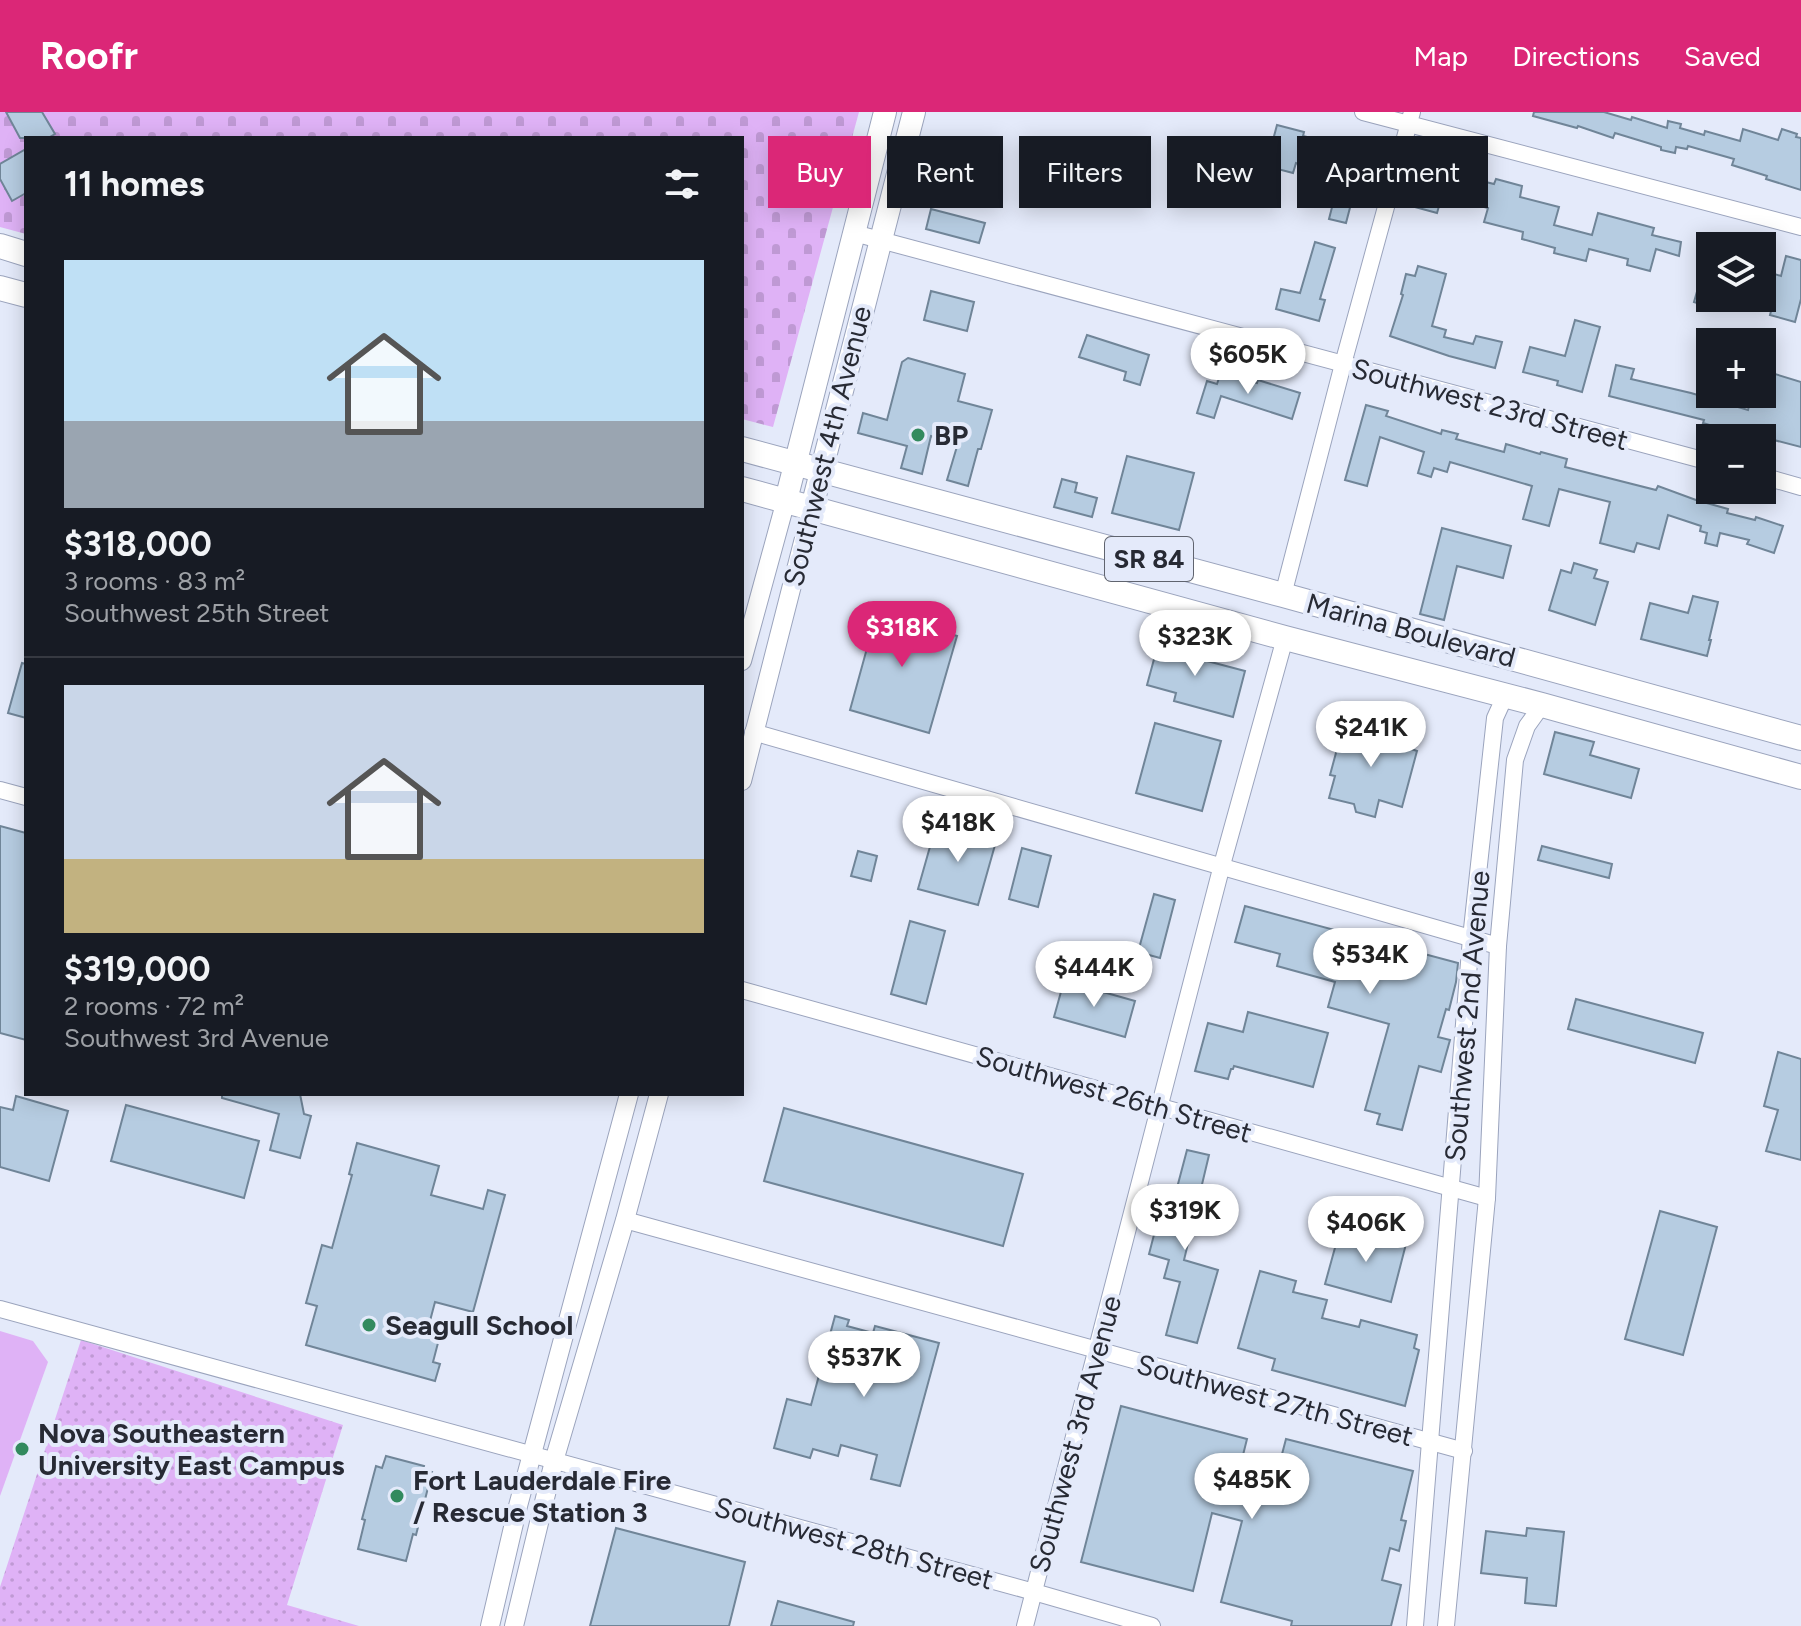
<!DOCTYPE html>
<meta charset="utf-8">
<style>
body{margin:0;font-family:Figtree,sans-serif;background:#242831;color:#f1f3f6;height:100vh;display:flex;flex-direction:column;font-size:30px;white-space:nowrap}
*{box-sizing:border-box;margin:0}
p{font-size:26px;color:#9ea1a6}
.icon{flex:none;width:44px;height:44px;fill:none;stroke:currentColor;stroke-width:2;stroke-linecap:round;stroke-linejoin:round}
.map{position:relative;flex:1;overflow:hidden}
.side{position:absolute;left:24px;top:24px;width:720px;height:960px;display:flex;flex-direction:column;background:#171b24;border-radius:0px;box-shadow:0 4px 20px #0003}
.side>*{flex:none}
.banner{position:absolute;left:768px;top:24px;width:760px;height:72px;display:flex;gap:16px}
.buttons{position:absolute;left:1696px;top:120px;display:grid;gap:16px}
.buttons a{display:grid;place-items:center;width:80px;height:80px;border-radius:0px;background:#171b24;box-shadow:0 4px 20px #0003;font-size:40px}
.price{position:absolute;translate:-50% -68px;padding:0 18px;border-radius:28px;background:#fff;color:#222;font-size:26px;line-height:52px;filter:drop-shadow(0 2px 4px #0008)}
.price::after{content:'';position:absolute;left:50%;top:48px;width:24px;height:18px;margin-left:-12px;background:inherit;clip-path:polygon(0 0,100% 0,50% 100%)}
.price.selected{background:#db2777;color:#fff}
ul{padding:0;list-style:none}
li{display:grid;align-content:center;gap:16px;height:424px;padding:0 40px}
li+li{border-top:2px solid #363941}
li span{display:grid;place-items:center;height:248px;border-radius:0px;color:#555}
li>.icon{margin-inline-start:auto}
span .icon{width:144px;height:144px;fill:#fffc;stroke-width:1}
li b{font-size:34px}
h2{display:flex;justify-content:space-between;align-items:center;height:96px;padding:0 40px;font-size:34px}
.tag{padding:0 28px;border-radius:0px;background:#171b24;box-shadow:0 4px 20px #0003;font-size:28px;line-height:72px}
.tag.selected{background:#db2777;color:#fff}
header{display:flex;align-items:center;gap:48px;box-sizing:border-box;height:112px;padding:0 40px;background:#db2777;color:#fff}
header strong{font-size:38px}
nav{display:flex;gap:44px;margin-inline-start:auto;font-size:28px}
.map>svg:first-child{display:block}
.cemetery{fill:url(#cemetery-stones)}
.park{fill:url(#park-dots)}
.garden{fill:#dfb2f6}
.building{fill:#b6cce1;stroke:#708598;stroke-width:2}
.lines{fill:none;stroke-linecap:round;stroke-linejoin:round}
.minor-casing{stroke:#9ba4bd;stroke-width:18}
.tertiary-casing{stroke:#9ba4bd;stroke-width:20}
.secondary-casing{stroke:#9ba4bd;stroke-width:24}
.primary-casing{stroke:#9ba4bd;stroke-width:26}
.minor{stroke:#fff;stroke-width:16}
.tertiary{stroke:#fff;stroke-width:18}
.secondary{stroke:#fff;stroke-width:22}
.primary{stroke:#fff;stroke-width:24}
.poi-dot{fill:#328a5e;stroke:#e4eafa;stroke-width:3}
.labels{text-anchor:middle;stroke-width:8;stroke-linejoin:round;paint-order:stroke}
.shield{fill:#e4eafa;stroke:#60646f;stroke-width:2}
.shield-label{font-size:26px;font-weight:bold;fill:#272a34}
.street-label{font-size:28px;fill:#272a34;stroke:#e4eafa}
.poi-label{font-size:28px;font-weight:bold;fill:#272a34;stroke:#e4eafa;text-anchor:start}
</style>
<header>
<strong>Roofr</strong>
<nav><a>Map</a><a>Directions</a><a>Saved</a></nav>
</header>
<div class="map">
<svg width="1801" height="1514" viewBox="0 0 1801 1514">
<defs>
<pattern id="cemetery-stones" width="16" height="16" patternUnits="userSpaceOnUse" patternTransform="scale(2)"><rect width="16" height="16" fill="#dfb2f6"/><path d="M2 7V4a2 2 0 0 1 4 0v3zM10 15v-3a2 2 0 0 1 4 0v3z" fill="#bf99d4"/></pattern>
<pattern id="park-dots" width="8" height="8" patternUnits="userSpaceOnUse" patternTransform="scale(2)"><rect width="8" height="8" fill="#dfb2f6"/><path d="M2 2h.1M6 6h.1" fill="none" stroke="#bf99d4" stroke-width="1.8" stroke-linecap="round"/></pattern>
</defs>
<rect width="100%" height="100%" fill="#e4eafa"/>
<path class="cemetery" d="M0,0H859L773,315L742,307V26H26V122L0,115Z"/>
<path class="park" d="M81,1228L343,1313L287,1493L359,1514H0V1475Z"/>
<path class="garden" d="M0,1219L33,1229L48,1250L0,1384Z"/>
<g class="building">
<path d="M6,0H42L55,22L48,26H20Z"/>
<path d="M1534,0H1604L1631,8L1632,5L1667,16L1668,9L1681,12L1680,16L1704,23L1705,19L1740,29L1743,17L1778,28L1782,17L1797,22L1796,25L1801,26V78L1766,67L1767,64L1732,53L1734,47L1688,34L1687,37L1676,35L1675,41L1661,38V35L1615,21L1613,26L1578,14L1577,16L1533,4Z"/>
<path d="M1277,13L1304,20L1303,24L1376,42L1362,90L1352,88L1346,111L1329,107L1340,64L1296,51L1293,61L1266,54Z"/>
<path d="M26,37V81L12,89L0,67V52Z"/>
<path d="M1429,48L1451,55L1449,61L1494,72L1496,67L1522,74L1520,85L1559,95L1554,113L1592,123L1598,101L1654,116L1652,123L1681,130L1679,144L1656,137L1650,159L1627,153L1628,147L1589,137L1586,149L1554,141L1555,136L1522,127L1523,120L1484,110L1488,96L1442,84L1437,101L1415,95Z"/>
<path d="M931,97L985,111L979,131L926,117Z"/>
<path d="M1315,130L1335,136L1320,187L1325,188L1319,209L1276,197L1281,177L1300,181Z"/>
<path d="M1786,144L1801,148V187L1795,210L1770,203L1774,188L1762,184V158L1781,164Z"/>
<path d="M1706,148H1710V195L1694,190Z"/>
<path d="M1418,154L1446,162L1432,214L1446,218L1444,225L1473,232L1476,224L1502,230L1495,256L1449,244L1390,224L1403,183L1401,182L1406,162L1415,164Z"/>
<path d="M931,179L974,190L967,219L924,208Z"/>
<path d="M1575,208L1600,215L1582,280L1557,273L1558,269L1523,260L1530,235L1565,244Z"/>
<path d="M1087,223L1149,243L1140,273L1124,268L1126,260L1079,245Z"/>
<path d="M908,246L965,262L958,289L992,298L981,337H978L968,374L947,368L958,331L931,324L922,362L901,356L907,334L858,321L863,301L887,308L902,250Z"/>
<path d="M1616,253L1634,257L1631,267L1691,281L1748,298L1752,282H1762V258L1801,270V335L1766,326H1740L1741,323L1703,311L1704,308L1609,284Z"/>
<path d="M1221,260L1257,271L1258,268L1300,281L1292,307L1221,284L1214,306L1197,301L1207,269L1217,272Z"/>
<path d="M1366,293L1388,299L1386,304L1441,322L1442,318L1458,322L1456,327L1504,340L1506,332L1540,342L1541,340L1567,347L1565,355L1656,378L1658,374L1696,388L1728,397L1727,401L1755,408L1756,405L1783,414L1774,441L1747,432L1749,428L1720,421L1717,434L1705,431L1707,421L1700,419L1701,414L1668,403L1659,437L1637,431L1634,440L1600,431L1610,390L1559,377L1549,414L1523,407L1532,374L1450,350L1447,360L1434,356L1431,365L1418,361L1424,340L1380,325L1367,374L1345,368Z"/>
<path d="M1127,344L1194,361L1179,418L1112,401Z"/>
<path d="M1062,367L1077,371L1075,380L1097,386L1092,405L1054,395Z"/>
<path d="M1442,416L1511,434L1503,466L1457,454L1444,508L1420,502Z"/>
<path d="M1574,451L1597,458L1594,466L1608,470L1595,513L1549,498L1561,458L1571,461Z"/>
<path d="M1693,484L1718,490L1709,528H1711L1707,544L1641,527L1650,491L1688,501Z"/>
<path d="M869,491L905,501L903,508L957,524L929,621L850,598L869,529L859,526Z"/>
<path d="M1163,514L1179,518L1173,540L1245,559L1233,605L1174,589L1176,581L1147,573Z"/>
<path d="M22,551L26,552V606L8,601Z"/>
<path d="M1155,611L1221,629L1202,699L1136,681Z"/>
<path d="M1366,614L1392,621L1391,626L1413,632L1411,637L1417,639L1402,695L1379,688L1375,705L1356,700L1354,692L1329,686L1335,664L1330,663L1343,615L1348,616V615L1365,619Z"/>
<path d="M1555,620L1594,630L1590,643L1639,657L1631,686L1544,662Z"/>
<path d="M937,710L997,726L978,793L918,777Z"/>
<path d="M0,714L26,721V928L0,921Z"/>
<path d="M1542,734L1612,752L1609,766L1538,748Z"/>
<path d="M1022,736L1051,744L1038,795L1009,787Z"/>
<path d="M858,739L877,744L871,769L851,764Z"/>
<path d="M1154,782L1175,788L1160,846L1138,840Z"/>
<path d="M1245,794L1458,851L1456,870L1449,898L1446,897L1438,925L1450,928L1441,960L1419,954L1402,1018L1377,1012L1380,1002L1365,998L1389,912L1328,895L1335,870L1277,854L1280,842L1235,830Z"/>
<path d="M910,809L945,819L926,892L891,882Z"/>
<path d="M1064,869L1135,889L1125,925L1054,905Z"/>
<path d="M1576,887L1703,921L1695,951L1568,917Z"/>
<path d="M1248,900L1328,921L1313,975L1234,954L1233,957H1231L1228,967L1195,959L1208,911L1243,920Z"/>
<path d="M1778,940L1801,947V1048L1766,1039L1778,998L1764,994Z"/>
<path d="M222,982H300L304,1002L311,1004L300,1046L270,1038L279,1002L222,986Z"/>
<path d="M16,984L68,999L49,1069L0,1055V995L13,998Z"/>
<path d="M126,993L259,1029L244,1086L111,1049Z"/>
<path d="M784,996L1023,1062L1003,1134L764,1069Z"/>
<path d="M357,1031L439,1054L431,1083L483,1097L488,1078L505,1083L473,1200L435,1190L426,1224L439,1227L433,1250L440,1252L435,1269L306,1233L317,1194L306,1191L322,1133L332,1136L352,1063L349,1062Z"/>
<path d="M1187,1038L1209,1043L1184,1148L1218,1158L1197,1231L1166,1223L1180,1170L1164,1166L1169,1148L1149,1142L1163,1088L1173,1091Z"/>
<path d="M1660,1099L1717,1115L1683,1243L1625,1227Z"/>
<path d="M1341,1114L1406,1132L1391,1190L1325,1172Z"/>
<path d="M1260,1159L1296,1169L1293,1180L1327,1188L1322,1206L1359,1215L1361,1208L1417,1223L1414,1236L1419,1238L1405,1294L1272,1258L1275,1247L1238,1236Z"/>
<path d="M835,1204L849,1208L847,1214L873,1221L875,1214L939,1231L900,1374L871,1367L877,1343L841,1333L838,1344L813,1337L810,1346L774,1336L787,1287L811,1293Z"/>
<path d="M1121,1294L1247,1327L1240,1355L1276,1365L1286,1327L1413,1359L1401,1408L1406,1409L1399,1439L1390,1436L1382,1468L1401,1473L1391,1514H1291L1292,1509L1221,1490L1242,1409L1212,1401L1193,1479L1081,1450Z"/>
<path d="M386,1344L424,1354L423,1358L432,1360L416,1423L413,1422L406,1449L358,1437L365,1408L362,1407L376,1354L382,1356Z"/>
<path d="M616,1416L745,1450L729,1514H590Z"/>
<path d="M1527,1416L1564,1420L1556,1494L1525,1491L1527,1466L1481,1461L1486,1419L1526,1424Z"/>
<path d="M778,1489L854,1510L853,1514H771Z"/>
</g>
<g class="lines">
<defs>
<g id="minor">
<path d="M1363,0L1801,115"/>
<path d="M854,121L1710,350"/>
<path d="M1762,364L1801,375"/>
<path d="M1283,483L1343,252L1412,0"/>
<path d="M753,620L1498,834"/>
<path d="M0,678L26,685"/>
<path d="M742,878L1487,1086"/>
<path d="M625,1108L1464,1339"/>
<path d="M0,1197L1034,1480L1152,1514"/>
<path d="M1025,1514L1222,753L1285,526"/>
<path d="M1415,1514L1471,826L1495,606L1505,584"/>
<path d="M1446,1514L1487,1086L1498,834L1515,648L1527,614L1542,593"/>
</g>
<g id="tertiary">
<path d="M742,549L786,388"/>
<path d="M742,669L812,395"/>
<path d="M490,1514L518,1394L629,982"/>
<path d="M514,1514L554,1349L625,1108L659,982"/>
</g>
<g id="secondary">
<path d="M786,388L885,0"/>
<path d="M812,395L914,0"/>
</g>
<g id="primary">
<path d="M0,134L26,142"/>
<path d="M0,176L26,183"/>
<path d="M742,337L1283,483L1801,626"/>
<path d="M742,377L1285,526L1542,593L1801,665"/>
</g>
</defs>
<use href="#minor" class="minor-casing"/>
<use href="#tertiary" class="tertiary-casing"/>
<use href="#secondary" class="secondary-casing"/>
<use href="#primary" class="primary-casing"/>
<use href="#minor" class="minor"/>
<use href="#tertiary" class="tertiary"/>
<use href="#secondary" class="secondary"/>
<use href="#primary" class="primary"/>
</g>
<g class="poi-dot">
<circle cx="918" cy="323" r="8"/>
<circle cx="369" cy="1213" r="8"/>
<circle cx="22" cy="1337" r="8"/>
<circle cx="397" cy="1384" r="8"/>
</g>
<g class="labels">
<rect class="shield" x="1105" y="425" width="88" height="44" rx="6"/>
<g class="shield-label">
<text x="1149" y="456">SR 84</text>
</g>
<g class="street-label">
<text transform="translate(1490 292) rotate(15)" y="10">Southwest 23rd Street</text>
<text transform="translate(827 334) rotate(-76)" y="10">Southwest 4th Avenue</text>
<text transform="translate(1411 518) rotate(15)" y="10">Marina Boulevard</text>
<text transform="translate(1467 904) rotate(-85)" y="10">Southwest 2nd Avenue</text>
<text transform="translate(1114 982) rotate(16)" y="10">Southwest 26th Street</text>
<text transform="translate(1275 1288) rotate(15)" y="10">Southwest 27th Street</text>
<text transform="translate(1075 1322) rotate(-75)" y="10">Southwest 3rd Avenue</text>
<text transform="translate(854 1431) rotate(15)" y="10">Southwest 28th Street</text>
</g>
<g class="poi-label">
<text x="934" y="333">BP</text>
<text x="385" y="1223">Seagull School</text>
<text x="38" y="1331">Nova Southeastern<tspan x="38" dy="32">University East Campus</tspan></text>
<text x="413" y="1378">Fort Lauderdale Fire<tspan x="413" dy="32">/ Rescue Station 3</tspan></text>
</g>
</g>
</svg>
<div class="buttons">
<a><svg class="icon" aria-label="layers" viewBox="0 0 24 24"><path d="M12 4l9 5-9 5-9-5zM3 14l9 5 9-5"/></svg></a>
<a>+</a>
<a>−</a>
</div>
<b class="price" style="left:1248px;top:284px">$605K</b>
<b class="price selected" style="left:902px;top:557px">$318K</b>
<b class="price" style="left:1195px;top:566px">$323K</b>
<b class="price" style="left:1371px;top:657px">$241K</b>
<b class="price" style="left:958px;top:752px">$418K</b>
<b class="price" style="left:1370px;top:884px">$534K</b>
<b class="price" style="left:1094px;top:897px">$444K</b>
<b class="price" style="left:1185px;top:1140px">$319K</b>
<b class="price" style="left:1366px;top:1152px">$406K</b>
<b class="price" style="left:864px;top:1287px">$537K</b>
<b class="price" style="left:1252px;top:1409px">$485K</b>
<div class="banner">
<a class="tag selected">Buy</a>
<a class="tag">Rent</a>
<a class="tag">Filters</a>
<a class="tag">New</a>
<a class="tag">Apartment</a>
</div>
<section class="side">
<h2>11 homes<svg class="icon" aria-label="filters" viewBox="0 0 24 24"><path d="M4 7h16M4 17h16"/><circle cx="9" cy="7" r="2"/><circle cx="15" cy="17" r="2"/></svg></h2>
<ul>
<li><span style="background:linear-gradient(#bfe0f5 65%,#9aa5b1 0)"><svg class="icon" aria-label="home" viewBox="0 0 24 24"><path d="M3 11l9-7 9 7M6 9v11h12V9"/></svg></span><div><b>$318,000</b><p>3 rooms · 83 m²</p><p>Southwest 25th Street</p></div></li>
<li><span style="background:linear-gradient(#c9d6e8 70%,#c2b280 0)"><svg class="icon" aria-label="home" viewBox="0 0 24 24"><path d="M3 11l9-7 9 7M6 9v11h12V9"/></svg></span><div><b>$319,000</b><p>2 rooms · 72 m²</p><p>Southwest 3rd Avenue</p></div></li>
</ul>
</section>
</div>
